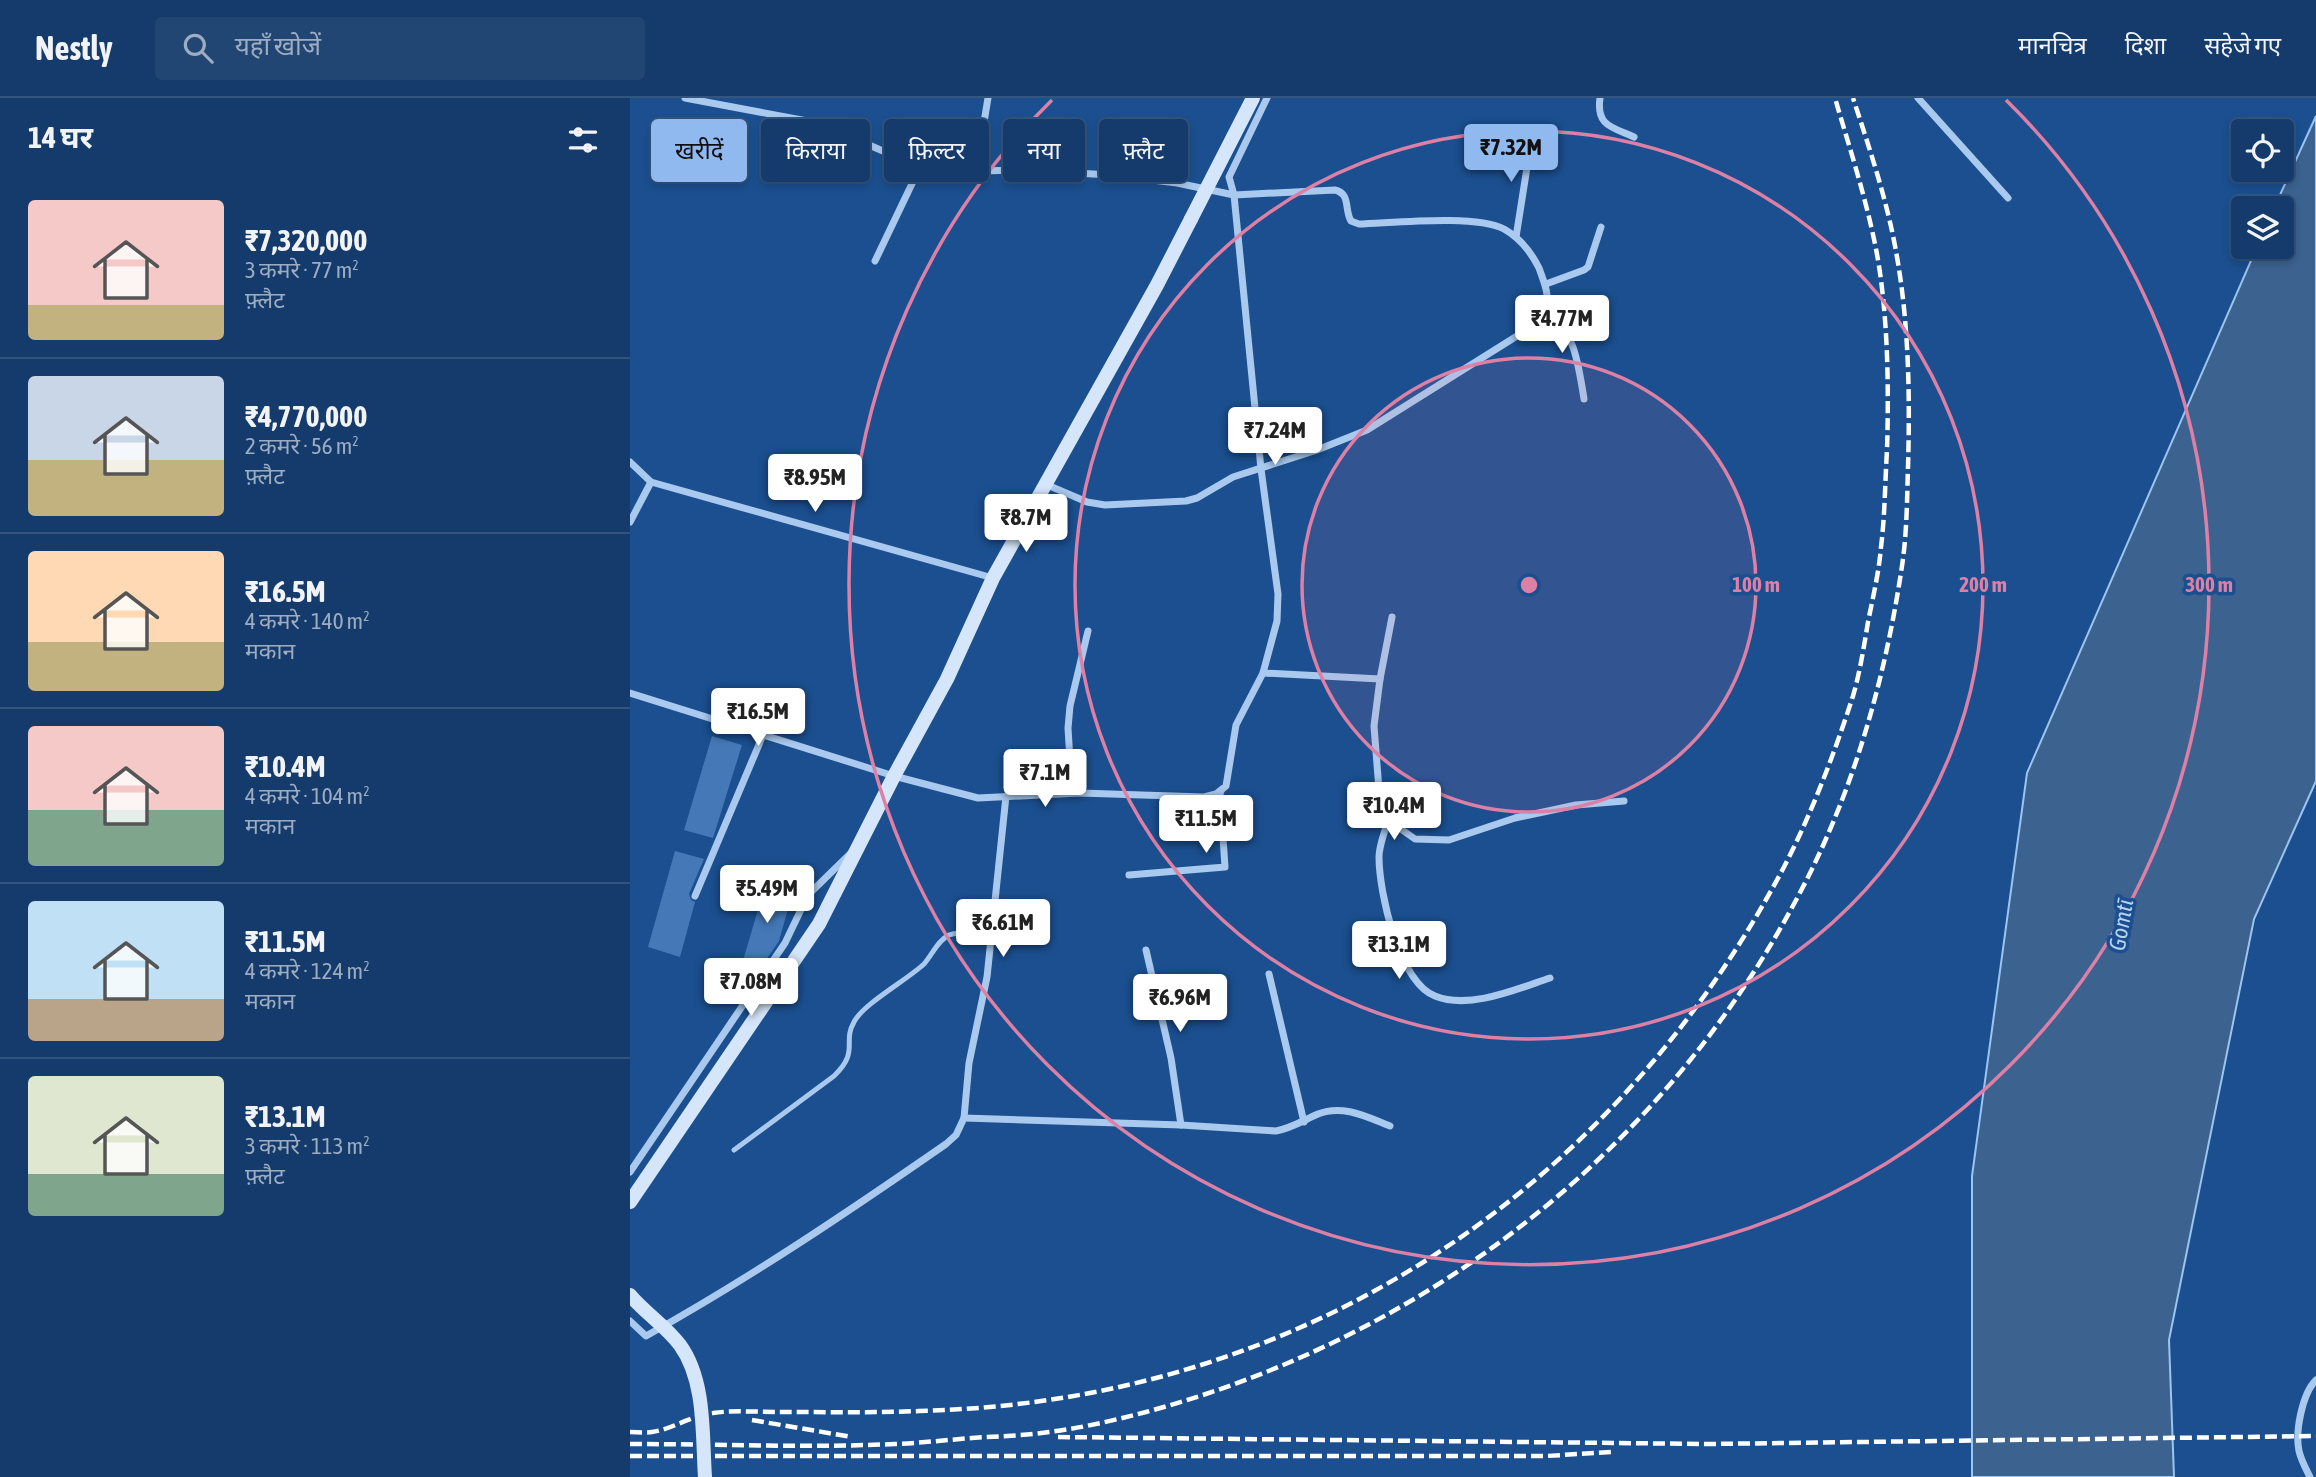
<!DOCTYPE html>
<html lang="hi">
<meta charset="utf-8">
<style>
body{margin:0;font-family:"Asap Condensed","Noto Sans Devanagari",sans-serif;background:#214673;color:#f1f3f6;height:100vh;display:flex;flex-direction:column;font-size:26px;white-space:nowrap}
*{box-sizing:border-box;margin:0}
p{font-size:23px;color:#9dadc1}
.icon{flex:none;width:38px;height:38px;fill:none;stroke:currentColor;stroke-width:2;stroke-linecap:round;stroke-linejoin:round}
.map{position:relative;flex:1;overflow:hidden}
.details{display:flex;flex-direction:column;background:#143b6b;width:630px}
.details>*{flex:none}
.hud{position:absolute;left:21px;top:21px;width:665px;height:63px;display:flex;gap:14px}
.tools{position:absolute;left:1601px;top:21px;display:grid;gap:14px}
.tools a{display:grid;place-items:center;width:63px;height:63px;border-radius:7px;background:#143b6b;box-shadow:0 4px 10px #0003,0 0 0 2px #33557e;font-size:35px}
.price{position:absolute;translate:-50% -60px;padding:0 16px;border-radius:7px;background:#fff;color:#222;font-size:23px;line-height:46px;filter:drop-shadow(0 2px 4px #0008)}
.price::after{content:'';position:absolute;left:50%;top:42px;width:21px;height:16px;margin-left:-10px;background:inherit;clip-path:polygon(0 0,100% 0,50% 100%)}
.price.on{background:#90b9f0;color:#111}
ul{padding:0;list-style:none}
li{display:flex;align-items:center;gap:21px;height:175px;padding:0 28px}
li+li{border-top:2px solid #33557e}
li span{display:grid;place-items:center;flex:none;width:196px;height:140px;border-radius:7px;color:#555}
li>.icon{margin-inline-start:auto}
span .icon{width:84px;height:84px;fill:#fffc;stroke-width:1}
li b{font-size:30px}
h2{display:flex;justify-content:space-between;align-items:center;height:84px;padding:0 28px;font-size:30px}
.tag{padding:0 24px;border-radius:7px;background:#143b6b;box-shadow:0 4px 10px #0003,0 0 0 2px #33557e;font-size:24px;line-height:63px}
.tag.on{background:#90b9f0;color:#111}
header{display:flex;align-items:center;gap:42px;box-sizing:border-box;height:98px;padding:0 35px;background:#143b6b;border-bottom:2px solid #33557e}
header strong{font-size:33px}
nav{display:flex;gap:38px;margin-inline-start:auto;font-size:24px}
.search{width:490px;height:63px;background:#214673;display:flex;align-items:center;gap:18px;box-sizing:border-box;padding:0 24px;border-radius:7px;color:#9dadc1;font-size:26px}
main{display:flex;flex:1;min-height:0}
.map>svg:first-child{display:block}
.water{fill:#3c6290;stroke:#9cc4f0;stroke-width:2}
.building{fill:#4478b7}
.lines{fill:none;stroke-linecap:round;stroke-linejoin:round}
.lane{stroke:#a9c9ee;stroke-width:5}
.street{stroke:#a9c9ee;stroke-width:7}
.secondary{stroke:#d6e6fa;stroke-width:14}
.rail{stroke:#fff;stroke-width:4.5;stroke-dasharray:12 5;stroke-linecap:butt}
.secondary-bridge{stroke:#d6e6fa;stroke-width:14}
.ring{fill:none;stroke:#dd80a5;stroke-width:3.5}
.labels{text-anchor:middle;stroke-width:7;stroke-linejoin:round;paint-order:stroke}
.water-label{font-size:23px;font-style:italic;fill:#b5d3f5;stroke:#1b4f8f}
.centre{fill:#dd80a5;stroke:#1b4f8f;stroke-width:3.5}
.ring-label{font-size:21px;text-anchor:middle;font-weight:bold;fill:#dd80a5;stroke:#1b4f8f;stroke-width:7;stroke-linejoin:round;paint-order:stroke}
</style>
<header>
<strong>Nestly</strong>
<div class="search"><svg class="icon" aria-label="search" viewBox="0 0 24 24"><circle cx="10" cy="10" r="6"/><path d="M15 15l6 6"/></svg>यहाँ खोजें</div>
<nav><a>मानचित्र</a><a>दिशा</a><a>सहेजे गए</a></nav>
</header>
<main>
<section class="details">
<h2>14 घर<svg class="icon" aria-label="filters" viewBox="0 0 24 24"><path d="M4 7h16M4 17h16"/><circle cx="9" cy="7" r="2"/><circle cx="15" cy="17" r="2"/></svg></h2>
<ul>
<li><span style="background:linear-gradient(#f6c9c9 75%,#c2b280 0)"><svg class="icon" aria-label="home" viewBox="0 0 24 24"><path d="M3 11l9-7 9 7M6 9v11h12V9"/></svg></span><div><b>₹7,320,000</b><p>3 कमरे · 77 m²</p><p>फ़्लैट</p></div></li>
<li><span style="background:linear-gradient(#c9d6e8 60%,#c2b280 0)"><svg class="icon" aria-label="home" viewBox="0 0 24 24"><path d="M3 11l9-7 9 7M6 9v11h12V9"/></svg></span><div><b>₹4,770,000</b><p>2 कमरे · 56 m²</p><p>फ़्लैट</p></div></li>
<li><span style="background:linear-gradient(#ffd9b3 65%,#c2b280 0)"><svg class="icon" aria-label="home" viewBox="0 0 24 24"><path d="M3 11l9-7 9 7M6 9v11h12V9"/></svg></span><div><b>₹16.5M</b><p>4 कमरे · 140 m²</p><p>मकान</p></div></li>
<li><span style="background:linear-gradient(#f6c9c9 60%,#7fa58c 0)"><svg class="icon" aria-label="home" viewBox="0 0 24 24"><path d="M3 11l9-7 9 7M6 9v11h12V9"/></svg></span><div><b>₹10.4M</b><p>4 कमरे · 104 m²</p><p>मकान</p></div></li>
<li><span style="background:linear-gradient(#bfe0f5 70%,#b9a48a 0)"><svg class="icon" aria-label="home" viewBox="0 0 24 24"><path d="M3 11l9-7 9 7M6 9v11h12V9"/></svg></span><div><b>₹11.5M</b><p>4 कमरे · 124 m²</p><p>मकान</p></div></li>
<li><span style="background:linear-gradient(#dfe7d0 70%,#7fa58c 0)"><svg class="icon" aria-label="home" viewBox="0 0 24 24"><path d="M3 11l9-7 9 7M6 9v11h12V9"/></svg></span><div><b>₹13.1M</b><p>3 कमरे · 113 m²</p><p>फ़्लैट</p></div></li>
</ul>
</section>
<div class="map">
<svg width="1686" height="1379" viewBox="0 0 1686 1379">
<rect width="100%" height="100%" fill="#1b4f8f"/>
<path class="water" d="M1686,18V683L1624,821L1539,1242L1544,1379H1342V1078L1397,675L1627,149H1652V110H1644Z"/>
<g class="building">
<path d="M82,638L112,647L83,740L54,732Z"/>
<path d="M45,753L74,761L59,796L61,802L65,804L50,859L18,849Z"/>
<path d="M138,778L165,786L149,843L123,881L109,876Z"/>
</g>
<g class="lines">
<path class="lane" d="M104,1052L204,978C230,953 212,945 224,924C233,906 277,882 294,866C302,857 308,842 319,837C331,832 349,839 361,842"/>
<g class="street">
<path d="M55,0L188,25L290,69L315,74L392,72L481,77L547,85L604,97L705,92C721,96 714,111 721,123L729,126C763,125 845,116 874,131C890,140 901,154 909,170C914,184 920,197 916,212L895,233L737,332L687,352L603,379L567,400L556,403L475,407L457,404L415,386"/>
<path d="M970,0C966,28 982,29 1004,39"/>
<path d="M1288,0L1378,100"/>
<path d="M346,73L358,0"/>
<path d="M886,139L902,38"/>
<path d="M245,163L290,69"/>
<path d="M916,186L954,172L958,169L971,129"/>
<path d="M918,207C944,237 948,262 954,301"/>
<path d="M0,364L21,384L363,480"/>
<path d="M0,424L21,384"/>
<path d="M762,519L750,581L744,628L749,692L758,722L785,741L819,742L885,720L946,707L994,703"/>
<path d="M633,575L750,581"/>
<path d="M0,595L264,678L348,700L450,695L574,699L586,696L596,688L606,627L633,575L647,523L648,496L631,371L604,97L599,79L637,0"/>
<path d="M442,695L438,630L440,608L458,533"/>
<path d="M758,722C755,734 749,747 749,759C749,794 769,884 805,898C839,912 887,891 920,880"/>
<path d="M499,777L595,769L590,696L591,693"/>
<path d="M65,798L133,637"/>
<path d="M516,852L541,960L551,1027"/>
<path d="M639,876L674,1024"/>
<path d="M334,1020L551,1027L646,1033C662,1030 674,1022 688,1016C713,1006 737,1019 760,1028"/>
<path d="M0,1074L155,845L178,797L222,754"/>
<path d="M0,1223L16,1238C120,1180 218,1114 316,1046L326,1037L334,1020L339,965L357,879L376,698"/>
<path d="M1680,1379C1676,1371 1671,1362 1669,1353C1665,1334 1672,1296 1686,1282"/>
</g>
<path class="secondary" d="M0,1104L189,826L264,678L317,581L363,480L527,187L561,121"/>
<g class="rail">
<path d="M122,1322L222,1339"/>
<path d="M0,1334C7,1334 15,1335 22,1334C43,1331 62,1317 83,1315C104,1312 127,1314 149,1314C195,1314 243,1315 289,1313C407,1310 519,1289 628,1247C859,1158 1039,986 1154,769C1181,717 1205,654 1223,598C1230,574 1234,548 1238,524C1243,499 1249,474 1251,449C1255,417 1255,384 1257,352C1259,288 1258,209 1245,146C1235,97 1219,48 1205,0"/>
<path d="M428,1339L1078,1346L1686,1338"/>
<path d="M0,1346C88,1346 177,1350 265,1346C291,1345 316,1342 342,1340C368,1338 394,1338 419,1334C452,1330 485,1322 516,1314C802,1237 1042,1047 1176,783C1226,685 1256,576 1272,468C1277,435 1277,401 1278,369C1280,301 1279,227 1267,159C1258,105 1240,52 1223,0"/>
<path d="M0,1358H916L981,1354"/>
</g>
<g class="secondary-bridge">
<path d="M561,121L623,0"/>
<path d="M0,1197C15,1215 36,1228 50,1247C76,1283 72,1337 75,1379"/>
</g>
</g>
<circle cx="899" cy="487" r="227" fill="#dd80a5" fill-opacity=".12"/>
<g class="ring">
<circle cx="899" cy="487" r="227"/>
<circle cx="899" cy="487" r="454"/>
<path d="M1376 2A680 680 0 1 1 422 2"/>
</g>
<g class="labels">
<g class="water-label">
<text transform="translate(1491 827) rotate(-80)" y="8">Gomtī</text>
</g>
</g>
<circle cx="899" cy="487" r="10" class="centre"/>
<g class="ring-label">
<text x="1126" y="494">100 m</text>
<text x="1353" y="494">200 m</text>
<text x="1579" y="494">300 m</text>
</g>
</svg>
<div class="tools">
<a><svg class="icon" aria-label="locate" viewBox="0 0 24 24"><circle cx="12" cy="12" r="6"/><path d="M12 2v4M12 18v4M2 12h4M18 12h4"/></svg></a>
<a><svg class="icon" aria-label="layers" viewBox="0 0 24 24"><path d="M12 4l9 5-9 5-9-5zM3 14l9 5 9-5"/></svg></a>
</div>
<b class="price on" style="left:881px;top:86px">₹7.32M</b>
<b class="price" style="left:932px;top:257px">₹4.77M</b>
<b class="price" style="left:645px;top:369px">₹7.24M</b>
<b class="price" style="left:185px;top:416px">₹8.95M</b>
<b class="price" style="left:396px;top:456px">₹8.7M</b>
<b class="price" style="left:128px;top:650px">₹16.5M</b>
<b class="price" style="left:415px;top:711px">₹7.1M</b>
<b class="price" style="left:764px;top:744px">₹10.4M</b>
<b class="price" style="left:576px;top:757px">₹11.5M</b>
<b class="price" style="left:137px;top:827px">₹5.49M</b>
<b class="price" style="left:373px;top:861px">₹6.61M</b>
<b class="price" style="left:769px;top:883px">₹13.1M</b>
<b class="price" style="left:121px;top:920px">₹7.08M</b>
<b class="price" style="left:550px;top:936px">₹6.96M</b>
<div class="hud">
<a class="tag on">खरीदें</a>
<a class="tag">किराया</a>
<a class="tag">फ़िल्टर</a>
<a class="tag">नया</a>
<a class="tag">फ़्लैट</a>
</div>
</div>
</main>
